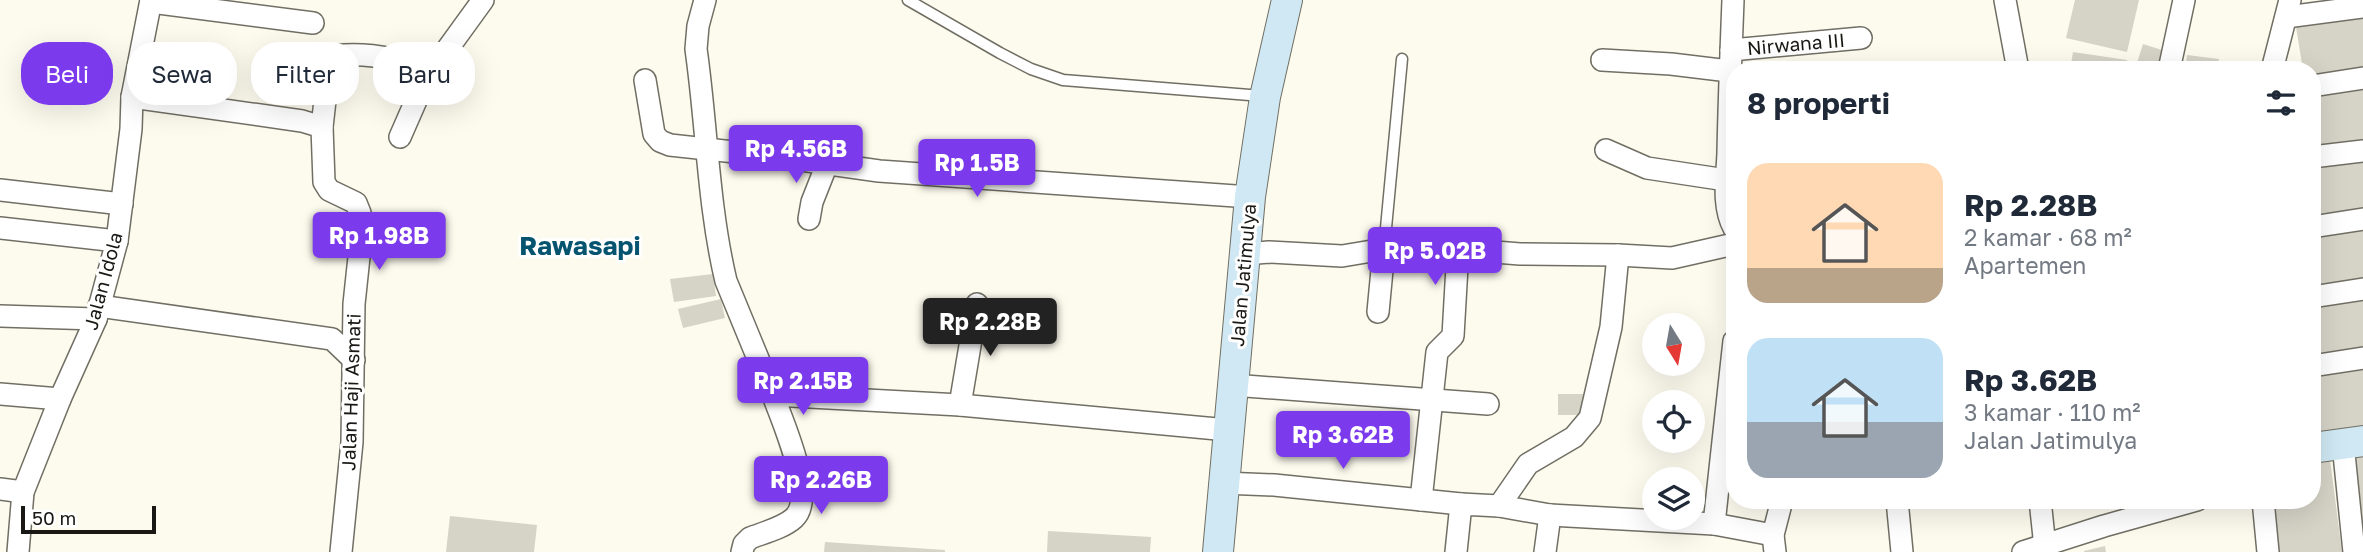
<!DOCTYPE html>
<html lang="id">
<meta charset="utf-8">
<style>
body{margin:0;font-family:"Golos Text",sans-serif;background:#f2f2f3;color:#1f2937;height:100vh;display:flex;flex-direction:column;font-size:26px;white-space:nowrap}
*{box-sizing:border-box;margin:0}
p{font-size:23px;color:#747a83}
.icon{flex:none;width:38px;height:38px;fill:none;stroke:currentColor;stroke-width:2;stroke-linecap:round;stroke-linejoin:round}
.map{position:relative;flex:1;overflow:hidden}
.panel{position:absolute;left:1726px;top:61px;width:595px;height:448px;display:flex;flex-direction:column;background:#fff;border-radius:28px;box-shadow:0 7px 28px #0002}
.panel>*{flex:none}
.top-card{position:absolute;left:21px;top:42px;width:665px;height:63px;display:flex;gap:14px}
.needle{width:46px;rotate:169deg}
.controls{position:absolute;left:1642px;top:313px;display:grid;gap:14px}
.controls a{display:grid;place-items:center;width:63px;height:63px;border-radius:50%;background:#fff;box-shadow:0 7px 28px #0002;font-size:35px}
.scale{position:absolute;left:21px;bottom:18px;width:135px;box-sizing:border-box;padding-left:7px;border:4px solid #191814;border-top:0;font-size:19px;line-height:24px;white-space:nowrap;color:#191814;-webkit-text-stroke:5px #fff;paint-order:stroke}
.price{position:absolute;translate:-50% -60px;padding:0 16px;border-radius:7px;background:#7c3aed;color:#fff;font-size:23px;line-height:46px;filter:drop-shadow(0 2px 4px #0008)}
.price::after{content:'';position:absolute;left:50%;top:42px;width:21px;height:16px;margin-left:-10px;background:inherit;clip-path:polygon(0 0,100% 0,50% 100%)}
.price.current{background:#222;color:#fff}
ul{padding:0;list-style:none}
li{display:flex;align-items:center;gap:21px;height:175px;padding:0 21px}
li span{display:grid;place-items:center;flex:none;width:196px;height:140px;border-radius:21px;color:#555}
li>.icon{margin-inline-start:auto}
span .icon{width:84px;height:84px;fill:#fffc;stroke-width:1}
li b{font-size:30px}
h2{display:flex;justify-content:space-between;align-items:center;height:84px;padding:0 21px;font-size:30px}
.tag{padding:0 24px;border-radius:28px;background:#fff;box-shadow:0 7px 28px #0002;font-size:24px;line-height:63px}
.tag.current{background:#7c3aed;color:#fff}
.map>svg:first-child{display:block}
.building{fill:#d6d3c7}
.lines{fill:none;stroke-linecap:round;stroke-linejoin:round}
.lane-casing{stroke:#716f64;stroke-width:13}
.street-casing{stroke:#716f64;stroke-width:24}
.secondary-casing{stroke:#716f64;stroke-width:32}
.lane{stroke:#fff;stroke-width:10}
.street{stroke:#fff;stroke-width:21}
.secondary{stroke:#cfe8f3;stroke-width:30}
.labels{text-anchor:middle;stroke-width:6;stroke-linejoin:round;paint-order:stroke}
.street-label{font-size:19px;fill:#191814;stroke:#fff}
.district-label{font-size:26px;font-weight:bold;fill:#04546f;stroke:#fff}
</style>
<div class="map">
<svg width="2363" height="552" viewBox="0 0 2363 552">
<rect width="100%" height="100%" fill="#fdfaee"/>
<g class="building">
<path d="M2075,0H2139L2127,52L2066,38Z"/>
<path d="M2363,10V74L2312,81V70H2303L2295,21Z"/>
<path d="M2143,44L2165,51L2159,70L2135,69Z"/>
<path d="M2073,52L2127,60L2125,70H2070Z"/>
<path d="M2187,55L2219,59L2217,70H2185Z"/>
<path d="M2363,82V146L2312,153V90Z"/>
<path d="M2363,154V217L2312,225V162Z"/>
<path d="M2363,222V285L2312,294V230Z"/>
<path d="M713,274L716,296L674,302L670,279Z"/>
<path d="M2363,291V355L2312,363V299Z"/>
<path d="M721,299L725,318L683,328L678,309Z"/>
<path d="M2363,366V429L2312,437V374Z"/>
<rect x="1558" y="394" width="27" height="21"/>
<path d="M2363,451V552L2348,454Z"/>
<path d="M2329,452L2342,552H2276L2269,500H2312V455Z"/>
<path d="M450,516L537,525L534,552H446Z"/>
<path d="M1048,531L1151,537L1150,552H1047Z"/>
<path d="M825,542L945,550V552H824Z"/>
<path d="M2105,546L2106,552H2084V551Z"/>
</g>
<g class="lines">
<defs>
<g id="lane">
<path d="M908,0L1000,53L1031,69L1063,80L1262,96"/>
<path d="M1384,249L1402,59"/>
</g>
<g id="street">
<path d="M705,0L698,26L696,49C707,126 708,206 726,281L773,395L960,405L1228,430"/>
<path d="M1733,0C1731,51 1729,102 1728,153C1727,178 1722,206 1734,228"/>
<path d="M2005,0L2018,70"/>
<path d="M151,2L313,23"/>
<path d="M2286,17L2363,7"/>
<path d="M1731,50L1861,38"/>
<path d="M1602,60L1671,64L1729,71"/>
<path d="M2169,70L2184,0"/>
<path d="M2272,70L2290,0"/>
<path d="M645,80L654,134L660,141L670,145L780,157L879,171L1250,197"/>
<path d="M2312,86L2363,78"/>
<path d="M132,97L302,121L322,127"/>
<path d="M400,137L425,80L483,0"/>
<path d="M1606,150L1647,168L1726,180"/>
<path d="M2312,157L2363,151"/>
<path d="M0,190L122,204"/>
<path d="M809,219L812,202L827,164"/>
<path d="M2312,227L2363,219"/>
<path d="M0,228L117,241"/>
<path d="M1245,254L1269,252L1342,256L1384,249H1458L1520,254L1618,255L1672,258L1734,244"/>
<path d="M2312,297L2363,289"/>
<path d="M99,306L332,339L354,360"/>
<path d="M1378,312L1384,249"/>
<path d="M0,316L96,319"/>
<path d="M2312,366L2363,358"/>
<path d="M1232,385L1488,404"/>
<path d="M0,394L60,399"/>
<path d="M960,405L977,304"/>
<path d="M2343,444L2354,552"/>
<path d="M1223,483L1274,485L1461,504"/>
<path d="M0,489L23,492"/>
<path d="M1421,500L1437,352L1453,336L1458,249"/>
<path d="M1897,500L1902,552"/>
<path d="M2040,500L2045,547"/>
<path d="M2263,500L2268,552"/>
<path d="M1499,506L1528,464L1574,437L1590,418L1611,327L1618,255"/>
<path d="M1714,524L1734,341"/>
<path d="M18,552L23,492L60,399L96,319L117,241L131,129L132,97L151,0"/>
<path d="M341,552L352,442L354,304L359,257L360,213L356,203L329,190L324,182L322,127L329,65L335,56C355,53 390,55 407,66C413,70 419,76 425,80"/>
<path d="M742,552L744,544L750,538C763,533 783,528 794,518C817,497 782,421 773,395"/>
<path d="M1456,552L1461,504L1499,506L1550,515L1714,524L1773,535"/>
<path d="M1545,552L1550,515"/>
<path d="M1775,552L1773,535L1782,500"/>
<path d="M2023,552L2104,526L2197,500"/>
</g>
<g id="secondary">
<path d="M2312,448L2363,441"/>
<path d="M1218,552L1250,197L1265,97L1287,0"/>
</g>
</defs>
<use href="#lane" class="lane-casing"/>
<use href="#street" class="street-casing"/>
<use href="#secondary" class="secondary-casing"/>
<use href="#lane" class="lane"/>
<use href="#street" class="street"/>
<use href="#secondary" class="secondary"/>
</g>
<g class="labels">
<g class="street-label">
<text transform="translate(1796 44) rotate(-5)" y="7">Nirwana III</text>
<text transform="translate(1243 275) rotate(-85)" y="7">Jalan Jatimulya</text>
<text transform="translate(103 281) rotate(-75)" y="7">Jalan Idola</text>
<text transform="translate(351 392) rotate(-88)" y="7">Jalan Haji Asmati</text>
</g>
<g class="district-label">
<text x="580" y="255">Rawasapi</text>
</g>
</g>
</svg>
<div class="controls">
<a><svg class="needle" viewBox="-14 -14 28 28"><path d="M0-13l5 13h-10z" fill="#e53935"/><path d="M0 13l5-13h-10z" fill="#747a83"/></svg></a>
<a><svg class="icon" aria-label="locate" viewBox="0 0 24 24"><circle cx="12" cy="12" r="6"/><path d="M12 2v4M12 18v4M2 12h4M18 12h4"/></svg></a>
<a><svg class="icon" aria-label="layers" viewBox="0 0 24 24"><path d="M12 4l9 5-9 5-9-5zM3 14l9 5 9-5"/></svg></a>
</div>
<div class="scale">50 m</div>
<b class="price" style="left:796px;top:185px">Rp 4.56B</b>
<b class="price" style="left:977px;top:199px">Rp 1.5B</b>
<b class="price" style="left:379px;top:272px">Rp 1.98B</b>
<b class="price" style="left:1435px;top:287px">Rp 5.02B</b>
<b class="price current" style="left:990px;top:358px">Rp 2.28B</b>
<b class="price" style="left:803px;top:417px">Rp 2.15B</b>
<b class="price" style="left:1343px;top:471px">Rp 3.62B</b>
<b class="price" style="left:821px;top:516px">Rp 2.26B</b>
<div class="top-card">
<a class="tag current">Beli</a>
<a class="tag">Sewa</a>
<a class="tag">Filter</a>
<a class="tag">Baru</a>
</div>
<section class="panel">
<h2>8 properti<svg class="icon" aria-label="filters" viewBox="0 0 24 24"><path d="M4 7h16M4 17h16"/><circle cx="9" cy="7" r="2"/><circle cx="15" cy="17" r="2"/></svg></h2>
<ul>
<li><span style="background:linear-gradient(#ffd9b3 75%,#b9a48a 0)"><svg class="icon" aria-label="home" viewBox="0 0 24 24"><path d="M3 11l9-7 9 7M6 9v11h12V9"/></svg></span><div><b>Rp 2.28B</b><p>2 kamar · 68 m²</p><p>Apartemen</p></div></li>
<li><span style="background:linear-gradient(#bfe0f5 60%,#9aa5b1 0)"><svg class="icon" aria-label="home" viewBox="0 0 24 24"><path d="M3 11l9-7 9 7M6 9v11h12V9"/></svg></span><div><b>Rp 3.62B</b><p>3 kamar · 110 m²</p><p>Jalan Jatimulya</p></div></li>
</ul>
</section>
</div>
